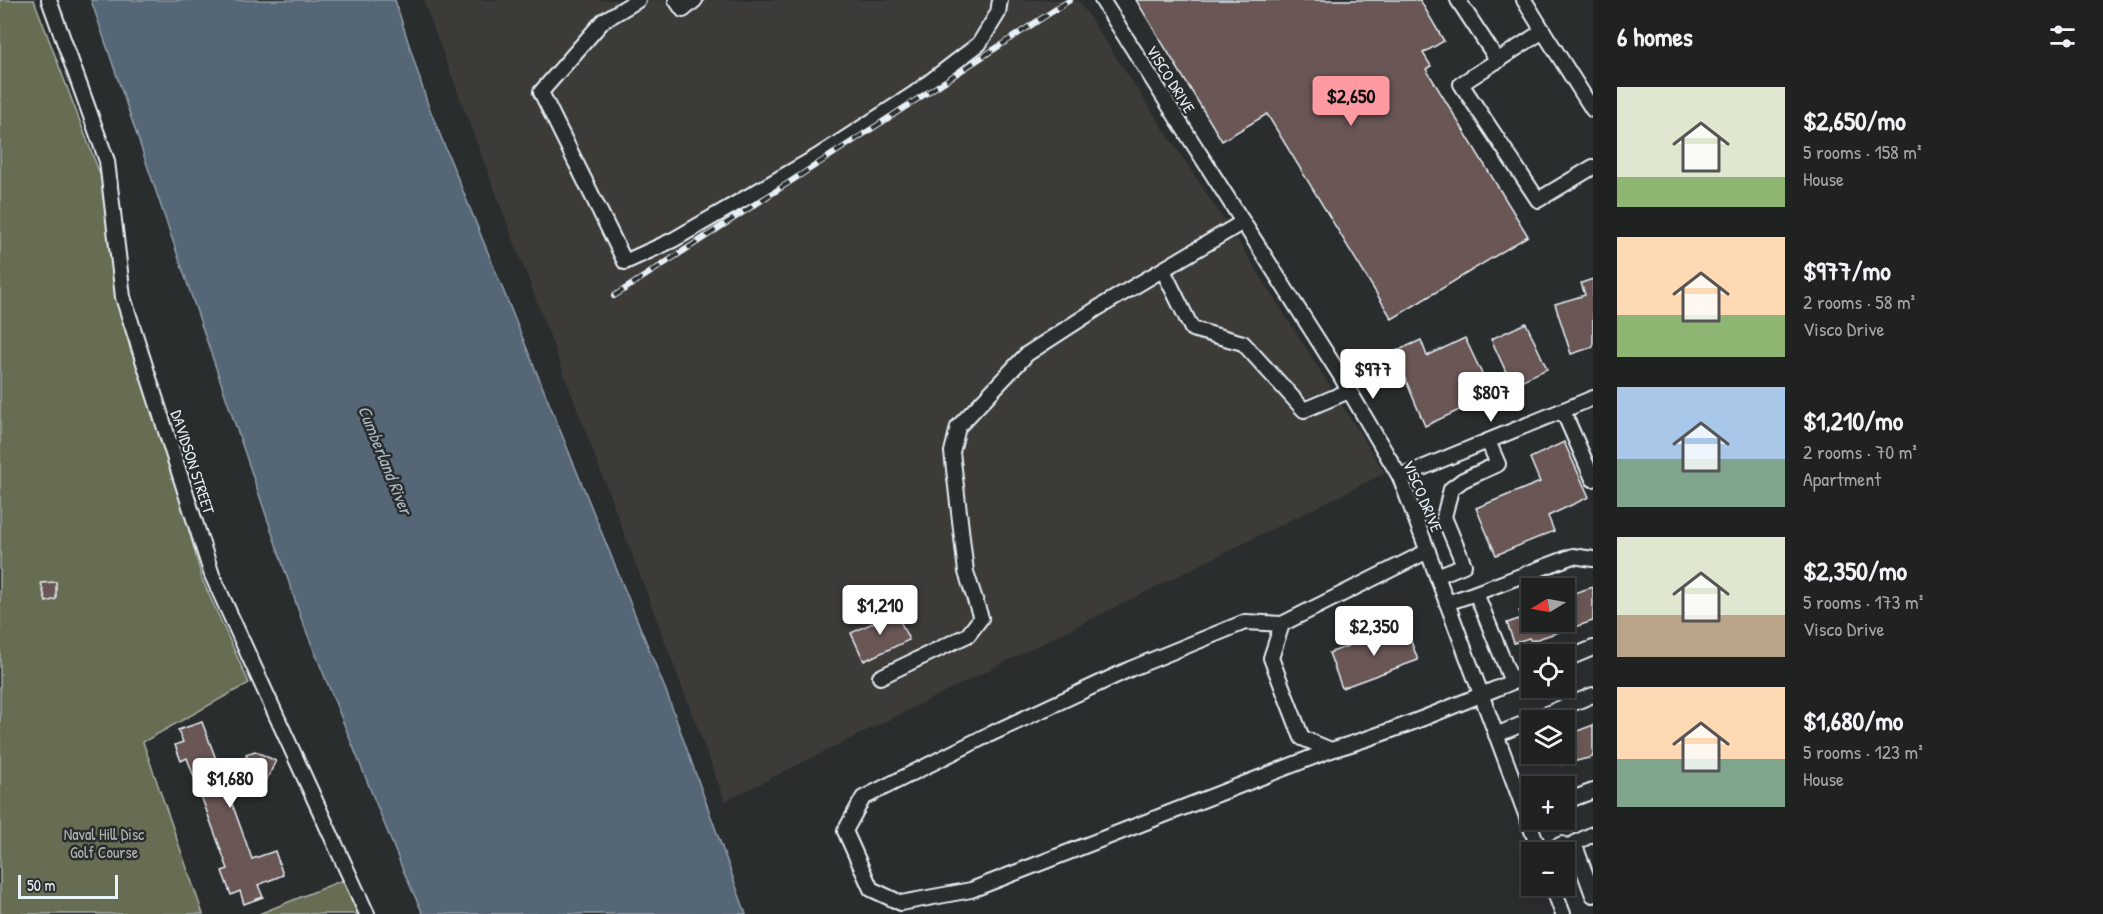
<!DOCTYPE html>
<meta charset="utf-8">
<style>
body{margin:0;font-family:"Patrick Hand",sans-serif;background:#282a2a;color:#f1f3f6;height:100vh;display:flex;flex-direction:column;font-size:22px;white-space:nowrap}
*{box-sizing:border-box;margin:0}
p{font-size:20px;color:#a2a4a5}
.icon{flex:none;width:33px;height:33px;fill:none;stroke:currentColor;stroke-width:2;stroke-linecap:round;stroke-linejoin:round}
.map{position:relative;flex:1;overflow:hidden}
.panel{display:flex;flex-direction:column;background:#202222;width:510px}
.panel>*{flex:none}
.needle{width:39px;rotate:260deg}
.buttons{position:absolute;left:1521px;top:578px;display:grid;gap:12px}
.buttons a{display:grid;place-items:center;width:54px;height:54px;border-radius:0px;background:#202222;box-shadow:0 3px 9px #0003,0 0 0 2px #3d3f40;font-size:30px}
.scale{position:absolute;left:18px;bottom:15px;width:100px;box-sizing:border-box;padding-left:6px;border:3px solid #e8f1f8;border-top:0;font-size:16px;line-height:21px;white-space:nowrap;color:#e8f1f8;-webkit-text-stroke:4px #2a2d2e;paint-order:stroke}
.price{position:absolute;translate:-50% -51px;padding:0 14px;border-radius:6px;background:#fff;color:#222;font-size:20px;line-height:39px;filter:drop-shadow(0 2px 3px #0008)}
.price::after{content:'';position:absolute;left:50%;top:36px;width:18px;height:14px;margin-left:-9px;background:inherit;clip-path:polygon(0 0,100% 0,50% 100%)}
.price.selected{background:#ff9aa2;color:#111}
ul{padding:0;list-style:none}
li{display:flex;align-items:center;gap:18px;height:150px;padding:0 24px}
li span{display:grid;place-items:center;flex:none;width:168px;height:120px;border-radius:0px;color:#555}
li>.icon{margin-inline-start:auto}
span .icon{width:72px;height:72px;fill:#fffc;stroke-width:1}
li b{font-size:26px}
h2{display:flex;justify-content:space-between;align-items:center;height:72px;padding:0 24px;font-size:26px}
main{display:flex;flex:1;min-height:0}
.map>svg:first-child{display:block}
.built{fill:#3d3a39}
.green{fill:#666d53;stroke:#a7afa6;stroke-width:1.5}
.water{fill:#567;stroke:#909eab;stroke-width:1.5}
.building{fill:#695754;stroke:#e8f1f8;stroke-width:1.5}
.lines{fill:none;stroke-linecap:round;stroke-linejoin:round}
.minor-casing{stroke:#e8f1f8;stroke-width:18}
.minor{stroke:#2a2d2e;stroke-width:14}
.rail-casing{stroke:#e8f1f8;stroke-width:6}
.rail{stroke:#2a2d2e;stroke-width:4;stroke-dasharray:11;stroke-linecap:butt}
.labels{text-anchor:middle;stroke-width:5;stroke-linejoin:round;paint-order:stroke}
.street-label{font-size:16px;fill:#e8f1f8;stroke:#2a2d2e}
.park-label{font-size:16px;fill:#aeb6ae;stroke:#2a2d2e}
.water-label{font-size:18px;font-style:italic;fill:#adb9c4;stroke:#2a2d2e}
</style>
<main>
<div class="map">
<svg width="1593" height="914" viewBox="0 0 1593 914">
<rect width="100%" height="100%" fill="#2a2d2e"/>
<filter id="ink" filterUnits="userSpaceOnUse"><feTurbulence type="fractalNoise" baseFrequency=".0167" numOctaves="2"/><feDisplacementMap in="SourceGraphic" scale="12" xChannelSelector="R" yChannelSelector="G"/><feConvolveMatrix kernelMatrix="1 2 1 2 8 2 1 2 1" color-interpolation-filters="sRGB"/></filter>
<g filter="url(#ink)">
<path class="built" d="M423,0H1078L1240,244L1385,473L725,801Z"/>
<g class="green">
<path d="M0,0H34L101,177L114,270L130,349L163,433L202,579L249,683L143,742L203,914H0Z"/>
<path d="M350,877L365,914H259Z"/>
</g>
<path class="water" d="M91,0H395L428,105L666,691L746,914H423L403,870L301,618Z"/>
<g class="building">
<path d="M1136,0H1420L1444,41L1423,53L1431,66L1426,69L1528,236L1392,319L1267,114L1222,141Z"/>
<path d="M1593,279V347L1571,354L1555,304L1585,295L1581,283Z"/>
<path d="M1526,323L1547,369L1512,385L1491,339Z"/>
<path d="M1465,338L1492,395L1425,426L1394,352L1421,340L1427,356Z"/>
<path d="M1564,442L1589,497L1548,516L1554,531L1496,555L1476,508L1540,482L1530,458Z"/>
<path d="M56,582V599L46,602L41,583Z"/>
<path d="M1593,587V621L1531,641L1529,638L1514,643L1507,623L1522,618L1519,611L1532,607V621H1564V596Z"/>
<path d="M896,612L909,640L864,661L851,633Z"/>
<path d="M1405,625L1418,660L1342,688L1329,653Z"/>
<path d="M202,722L219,767L247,757L246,754L255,751L276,761L266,781L229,795L252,859L275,851L283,875L258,885L263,897L244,904L240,891L231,895L222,871L228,869L187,758L181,761L175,745L183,742L178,730Z"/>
<path d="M1593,725V757L1560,765L1556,753H1564V742L1577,737L1575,732Z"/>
</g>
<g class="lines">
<defs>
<g id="minor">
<path d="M49,0L107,161L123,297L212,575L367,914"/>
<path d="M638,0L603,21L541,92L625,262L673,240L818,156L915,93L979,44L998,13L1000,0"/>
<path d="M676,0L683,10L695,0"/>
<path d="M1102,0L1340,375L1400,477L1540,852"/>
<path d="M1458,0L1498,61"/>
<path d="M1524,0L1543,31"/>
<path d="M1593,110L1543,31L1461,84L1538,200L1593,167"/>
<path d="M1163,270L1192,329L1243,343L1304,410L1349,391"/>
<path d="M1563,411L1593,479"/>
<path d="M1400,477L1593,398"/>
<path d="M1428,551L1282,624L1271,658L1302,738L1331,750C1400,730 1465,701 1532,674"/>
<path d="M1437,576L1464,565L1444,517L1451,489L1463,480L1498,464L1488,441"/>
<path d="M1476,593L1573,556L1593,559"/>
<path d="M1447,603L1476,593L1512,682"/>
<path d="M1282,624L1245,622L1130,669L982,738L863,798L845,831L871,889L901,903L971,890L1331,750"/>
<path d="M1564,660L1593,648"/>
<path d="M880,677L968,635L981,618L966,572L952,452L958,427L1027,354L1098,308L1243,222"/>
<path d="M1532,720L1593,695"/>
<path d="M1496,735L1532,720"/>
<path d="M1564,802L1593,791"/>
<path d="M1567,847L1593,834"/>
<path d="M1546,852L1562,844L1577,851L1593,895"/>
<path d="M1552,885L1563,914"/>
</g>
</defs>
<use href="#minor" class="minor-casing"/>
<use href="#minor" class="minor"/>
<defs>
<path id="rail" d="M614,296L1070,0"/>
</defs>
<use href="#rail" class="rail-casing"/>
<use href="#rail" class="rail"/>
</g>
</g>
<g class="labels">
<g class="street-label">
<text transform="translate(1171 79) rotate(58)" y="6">VISCO DRIVE</text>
<text transform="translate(193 462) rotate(72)" y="6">DAVIDSON STREET</text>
<text transform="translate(1423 496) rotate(67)" y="6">VISCO DRIVE</text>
</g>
<g class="park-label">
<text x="104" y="840">Naval Hill Disc<tspan x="104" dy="18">Golf Course</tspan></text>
</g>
<g class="water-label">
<text transform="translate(385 460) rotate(68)" y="6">Cumberland River</text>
</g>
</g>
</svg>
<div class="buttons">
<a><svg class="needle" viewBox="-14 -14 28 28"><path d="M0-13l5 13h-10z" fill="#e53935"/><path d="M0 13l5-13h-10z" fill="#a2a4a5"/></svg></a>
<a><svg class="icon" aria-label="locate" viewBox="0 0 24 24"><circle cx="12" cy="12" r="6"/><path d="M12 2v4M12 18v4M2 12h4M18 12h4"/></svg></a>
<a><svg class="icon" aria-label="layers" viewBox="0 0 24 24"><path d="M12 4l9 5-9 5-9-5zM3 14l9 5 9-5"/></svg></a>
<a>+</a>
<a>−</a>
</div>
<div class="scale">50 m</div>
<b class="price selected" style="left:1351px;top:127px">$2,650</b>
<b class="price" style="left:1373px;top:400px">$977</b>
<b class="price" style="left:1491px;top:423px">$807</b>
<b class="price" style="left:880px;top:636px">$1,210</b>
<b class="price" style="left:1374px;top:657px">$2,350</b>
<b class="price" style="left:230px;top:809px">$1,680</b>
</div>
<section class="panel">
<h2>6 homes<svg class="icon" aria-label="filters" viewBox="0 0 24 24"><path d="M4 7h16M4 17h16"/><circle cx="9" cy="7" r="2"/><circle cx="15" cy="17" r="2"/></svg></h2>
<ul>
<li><span style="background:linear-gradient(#dfe7d0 75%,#8fb573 0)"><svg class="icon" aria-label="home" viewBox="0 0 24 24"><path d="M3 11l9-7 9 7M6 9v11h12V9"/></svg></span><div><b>$2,650/mo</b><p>5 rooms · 158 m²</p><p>House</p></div></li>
<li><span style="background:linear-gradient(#ffd9b3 65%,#8fb573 0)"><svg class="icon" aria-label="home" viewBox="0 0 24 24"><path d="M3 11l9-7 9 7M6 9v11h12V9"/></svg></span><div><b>$977/mo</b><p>2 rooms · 58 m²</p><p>Visco Drive</p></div></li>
<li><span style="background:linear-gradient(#a9c7e8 60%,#7fa58c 0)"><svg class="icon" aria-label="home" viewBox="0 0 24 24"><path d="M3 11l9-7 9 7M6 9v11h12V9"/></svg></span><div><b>$1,210/mo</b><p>2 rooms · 70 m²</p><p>Apartment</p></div></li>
<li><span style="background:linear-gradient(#dfe7d0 65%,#b9a48a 0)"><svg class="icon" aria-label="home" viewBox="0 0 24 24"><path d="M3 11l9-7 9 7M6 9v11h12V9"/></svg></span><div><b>$2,350/mo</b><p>5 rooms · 173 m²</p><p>Visco Drive</p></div></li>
<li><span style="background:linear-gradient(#ffd9b3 60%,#7fa58c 0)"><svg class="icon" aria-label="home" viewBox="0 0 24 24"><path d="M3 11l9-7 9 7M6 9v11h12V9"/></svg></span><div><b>$1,680/mo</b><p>5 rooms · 123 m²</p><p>House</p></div></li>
</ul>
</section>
</main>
